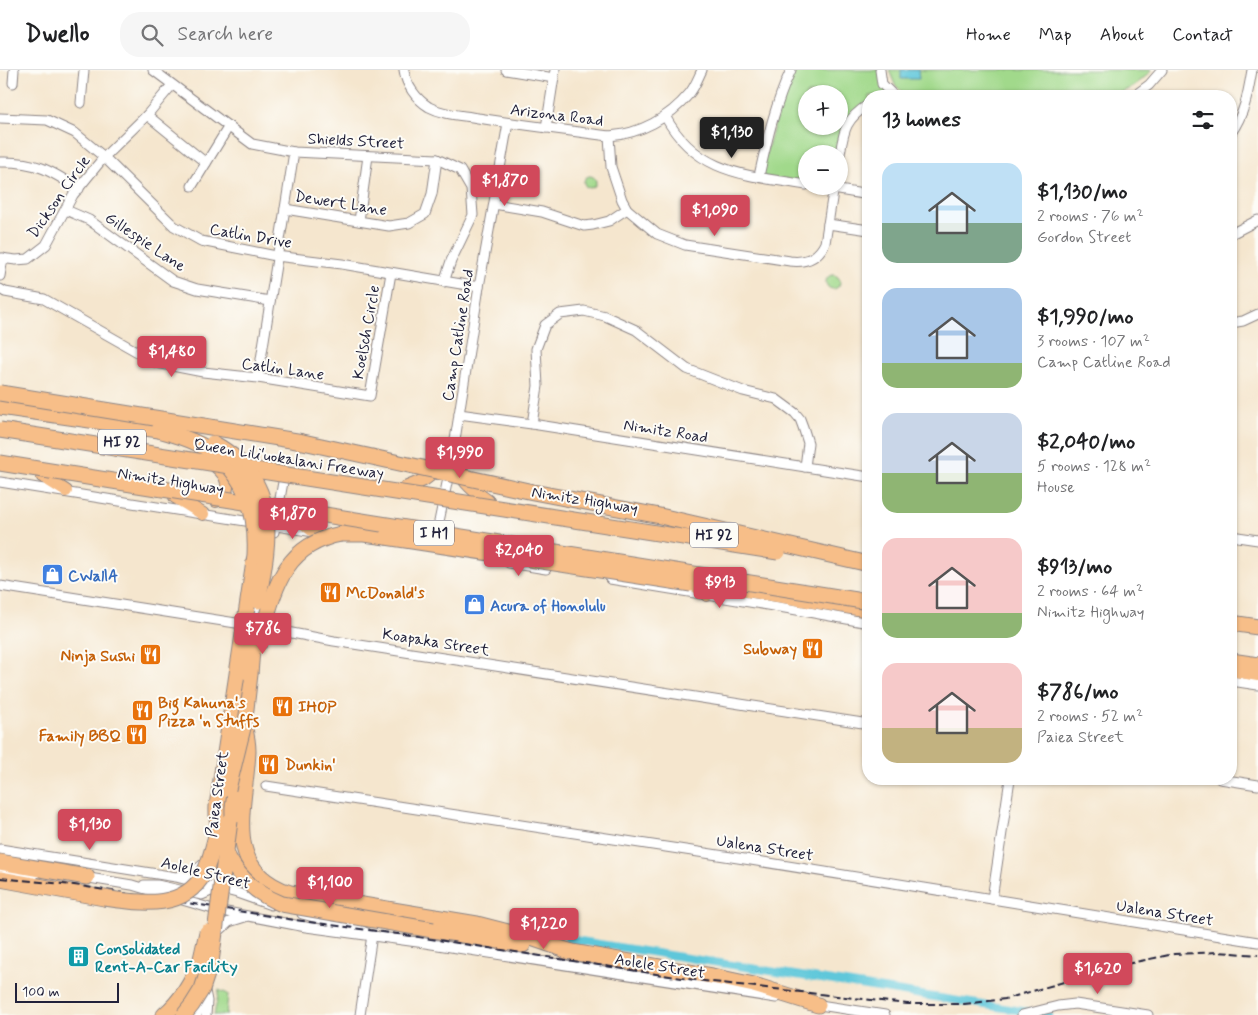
<!DOCTYPE html>
<meta charset="utf-8">
<style>
body{margin:0;font-family:Mynerve,sans-serif;background:#f6f6f6;color:#202124;height:100vh;display:flex;flex-direction:column;font-size:19px;white-space:nowrap}
*{box-sizing:border-box;margin:0}
p{font-size:16px;color:#757577}
.icon{flex:none;width:28px;height:28px;fill:none;stroke:currentColor;stroke-width:2;stroke-linecap:round;stroke-linejoin:round}
.map{position:relative;flex:1;overflow:hidden}
.details{position:absolute;left:862px;top:20px;width:375px;height:695px;display:flex;flex-direction:column;background:#fff;border-radius:20px;box-shadow:0 1px 4px #0004}
.details>*{flex:none}
.buttons{position:absolute;left:798px;top:15px;display:grid;gap:10px}
.buttons a{display:grid;place-items:center;width:50px;height:50px;border-radius:50%;background:#fff;box-shadow:0 1px 4px #0004;font-size:25px}
.scale{position:absolute;left:15px;bottom:12px;width:104px;box-sizing:border-box;padding-left:5px;border:2px solid #22223b;border-top:0;font-size:14px;line-height:18px;white-space:nowrap;color:#22223b;-webkit-text-stroke:4px #fdfcf7;paint-order:stroke}
.price{position:absolute;translate:-50% -42px;padding:0 11px;border-radius:5px;background:#d1495b;color:#fff;font-size:16px;line-height:32px;filter:drop-shadow(0 1px 2px #0008)}
.price::after{content:'';position:absolute;left:50%;top:30px;width:15px;height:11px;margin-left:-8px;background:inherit;clip-path:polygon(0 0,100% 0,50% 100%)}
.price.current{background:#222;color:#fff}
ul{padding:0;list-style:none}
li{display:flex;align-items:center;gap:15px;height:125px;padding:0 20px}
li span{display:grid;place-items:center;flex:none;width:140px;height:100px;border-radius:15px;color:#555}
li>.icon{margin-inline-start:auto}
span .icon{width:60px;height:60px;fill:#fffc;stroke-width:1}
li b{font-size:21px}
h2{display:flex;justify-content:space-between;align-items:center;height:60px;padding:0 20px;font-size:21px}
header{display:flex;align-items:center;gap:30px;box-sizing:border-box;height:70px;padding:0 25px;background:#fff;border-bottom:1px solid #e0e0e0}
header strong{font-size:24px}
nav{display:flex;gap:28px;margin-inline-start:auto;font-size:18px}
.search{width:350px;height:45px;background:#f6f6f6;display:flex;align-items:center;gap:12px;box-sizing:border-box;padding:0 18px;border-radius:20px;color:#757577;font-size:19px}
.map>svg:first-child{display:block}
.green{fill:#a1d98b;stroke:#627e63;fill-rule:evenodd}
.water{fill:#5ec7da;stroke:#40748a}
.lines{fill:none;stroke-linecap:round;stroke-linejoin:round}
.canal{stroke:#5ec7da;stroke-width:8}
.street-casing{stroke:#8c8484;stroke-width:11}
.primary-casing{stroke:#8c8484;stroke-width:14}
.highway-casing{stroke:#8c8484;stroke-width:17}
.street{stroke:#fff;stroke-width:9}
.primary{stroke:#f7be88;stroke-width:12}
.highway{stroke:#f7be88;stroke-width:15}
.rail{stroke:#22223b;stroke-width:2;stroke-dasharray:8 4;stroke-linecap:butt}
.highway-bridge-casing{stroke:#8c8484;stroke-width:17;stroke-linecap:butt}
.highway-bridge{stroke:#f7be88;stroke-width:15}
.labels{text-anchor:middle;stroke-width:4;stroke-linejoin:round;paint-order:stroke}
.shield{fill:#fdfcf7;stroke:#646373;stroke-width:1}
.shield-label{font-size:15px;font-weight:bold;fill:#22223b}
.street-label{font-size:16px;fill:#22223b;stroke:#fdfcf7}
.shop-label{font-size:16px;font-weight:bold;fill:#366cbe;stroke:#fdfcf7;text-anchor:start}
.food-label{font-size:16px;font-weight:bold;fill:#c56008;stroke:#fdfcf7;text-anchor:start}
.culture-label{font-size:16px;font-weight:bold;fill:#0d838f;stroke:#fdfcf7;text-anchor:start}
</style>
<header>
<strong>Dwello</strong>
<div class="search"><svg class="icon" aria-label="search" viewBox="0 0 24 24"><circle cx="10" cy="10" r="6"/><path d="M15 15l6 6"/></svg>Search here</div>
<nav><a>Home</a><a>Map</a><a>About</a><a>Contact</a></nav>
</header>
<div class="map">
<svg width="1258" height="945" viewBox="0 0 1258 945">
<rect width="100%" height="100%" fill="#fdfcf7"/>
<filter id="ink" filterUnits="userSpaceOnUse"><feTurbulence type="fractalNoise" baseFrequency=".02" numOctaves="2"/><feDisplacementMap in="SourceGraphic" scale="10" xChannelSelector="R" yChannelSelector="G"/><feConvolveMatrix kernelMatrix="1 2 1 2 8 2 1 2 1" color-interpolation-filters="sRGB"/></filter>
<filter id="wash" filterUnits="userSpaceOnUse"><feTurbulence type="fractalNoise" baseFrequency=".0096" numOctaves="4" result="noise"/><feDisplacementMap in="SourceGraphic" scale="20" xChannelSelector="R" yChannelSelector="G"/><feGaussianBlur stdDeviation="1.12" result="paint"/><feColorMatrix in="noise" values="0 0 0 0 0 0 0 0 0 0 0 0 0 0 0 0 0 1.4 0 .05"/><feComposite in="paint" operator="in"/></filter>
<g filter="url(#wash)">
<rect width="100%" height="100%" fill="#f5e6ce"/>
<g class="green">
<path d="M791,0H880L888,21L880,26H869V34L856,43L839,84H806V115L759,106ZM806,24H839V56H806Z"/>
<path d="M889,0H1152C1140,13 1129,20 1112,26H906L895,15Z"/>
<circle cx="590" cy="112" r="6"/>
<circle cx="833" cy="212" r="7"/>
<path d="M219,920L228,924L226,945H214Z"/>
</g>
<path class="water" d="M901,0H918L919,9H901Z"/>
<g class="lines">
<path class="canal" d="M568,869L1048,945"/>
</g>
</g>
<g filter="url(#ink)">
<g class="lines">
<defs>
<g id="street">
<path d="M153,0L252,74L294,82L437,89L460,100L471,119L473,145L451,191L444,212"/>
<path d="M404,0C406,15 416,29 429,37C444,45 462,45 478,48C522,55 565,60 609,66C640,64 669,48 689,24C695,17 698,8 702,0"/>
<path d="M506,0L554,8"/>
<path d="M880,0L882,14L894,26"/>
<path d="M13,13L14,0"/>
<path d="M1134,26L1149,15L1162,0"/>
<path d="M81,33L84,0"/>
<path d="M147,45L206,93"/>
<path d="M665,46C697,105 748,105 806,115"/>
<path d="M0,48L47,50L75,63L104,87L174,156L201,171L276,186L342,194L479,217"/>
<path d="M546,58L555,0"/>
<path d="M1231,63C1245,43 1248,23 1252,0"/>
<path d="M609,66L611,97L622,130L627,139L657,164L685,175L790,191C806,193 818,188 825,173L834,116"/>
<path d="M839,90C844,61 843,51 869,34"/>
<path d="M0,92C35,91 50,100 79,119"/>
<path d="M759,106C767,70 775,34 791,0"/>
<path d="M192,116L229,56"/>
<path d="M815,116L869,125"/>
<path d="M494,134L542,142L584,156L593,155L609,151L627,139"/>
<path d="M285,139L389,156L409,153L425,144L432,124L437,89"/>
<path d="M66,140L89,150L173,211L197,219L270,231"/>
<path d="M359,151L368,86"/>
<path d="M828,154L869,160"/>
<path d="M1231,164L1258,150"/>
<path d="M0,188L16,190L28,189L46,175L73,125L104,87L147,45L172,15"/>
<path d="M0,206L3,188"/>
<path d="M0,219L5,222L44,229L157,293L203,302L258,308L370,326L391,203"/>
<path d="M1231,253L1243,251L1258,244"/>
<path d="M258,308L294,82"/>
<path d="M459,344L532,354L869,407"/>
<path d="M532,354L538,316L536,279L545,255L560,244L584,241L605,246L636,260L687,299L743,321L776,329L795,343L800,349L803,357L808,373L805,397"/>
<path d="M0,412L314,462"/>
<path d="M274,462L285,401"/>
<path d="M436,466L452,389L479,217L508,53"/>
<path d="M1231,466L1258,470"/>
<path d="M509,493L546,499"/>
<path d="M610,509L803,541L869,553"/>
<path d="M0,516L255,556L334,571L869,654"/>
<path d="M255,560L261,528"/>
<path d="M1231,611L1258,615"/>
<path d="M1220,709L1258,715"/>
<path d="M266,716L751,790L1258,872"/>
<path d="M0,779L176,807L237,823L271,835"/>
<path d="M0,802L35,804"/>
<path d="M179,806C189,804 197,801 204,793"/>
<path d="M83,807L132,815L216,840L306,857L425,873L776,928"/>
<path d="M144,815H157L202,825L218,818"/>
<path d="M992,829L1010,709"/>
<path d="M302,844L356,858L367,863"/>
<path d="M216,864L229,852L245,847"/>
<path d="M204,916L207,931L206,945"/>
<path d="M813,934L885,945"/>
<path d="M197,945L201,928"/>
<path d="M360,945L372,865"/>
<path d="M1022,945L1058,936L1075,934L1148,945"/>
</g>
<g id="primary">
<path d="M210,392C224,402 232,411 224,428L216,431"/>
<path d="M42,406L66,421"/>
<path d="M405,418L424,410L452,389C463,411 468,417 488,431"/>
<path d="M175,427L203,444"/>
<path d="M295,446L314,462"/>
<path d="M681,510L869,541"/>
<path d="M691,512L707,525"/>
<path d="M1231,600L1258,605"/>
</g>
<g id="highway">
<path d="M0,337L159,360"/>
<path d="M341,464H364L386,467"/>
<path d="M1231,553L1258,557"/>
<path d="M1231,591L1258,595"/>
<path d="M244,655C246,663 248,673 248,681C246,735 220,800 290,823L477,854L528,867L575,883"/>
<path d="M243,665L250,604"/>
<path d="M230,751L236,712"/>
<path d="M0,792L87,807"/>
<path d="M0,809L104,828"/>
<path d="M433,860L523,875"/>
<path d="M566,881L712,906L754,915L818,935"/>
<path d="M164,945C182,930 193,911 201,889"/>
</g>
</defs>
<use href="#street" class="street-casing"/>
<use href="#primary" class="primary-casing"/>
<use href="#highway" class="highway-casing"/>
<use href="#street" class="street"/>
<use href="#primary" class="primary"/>
<use href="#highway" class="highway"/>
<path class="rail" d="M0,808L74,815L295,850L412,866L695,910L907,934H964L1005,929L1126,894L1174,884L1219,882L1258,885"/>
<defs>
<g id="highway-bridge">
<path d="M0,323L303,372L533,422L660,446L869,494"/>
<path d="M0,360L778,482"/>
<path d="M159,360C175,365 192,369 206,378C245,401 257,442 255,485L217,736C215,781 241,818 282,834L433,860"/>
<path d="M213,373C281,410 270,467 258,531"/>
<path d="M0,393L869,532"/>
<path d="M386,467L691,514"/>
<path d="M258,576C274,525 279,476 341,464"/>
<path d="M250,604L254,556"/>
<path d="M228,719L244,654"/>
<path d="M104,828C140,833 184,841 204,803C211,789 214,773 218,758"/>
<path d="M201,889L207,862"/>
<path d="M184,945L192,935L202,919L211,892L230,751"/>
</g>
</defs>
<use href="#highway-bridge" class="highway-bridge-casing"/>
<use href="#highway-bridge" class="highway-bridge"/>
</g>
</g>
<defs>
<symbol id="shop-square" viewBox="-11 -11 22 22"><rect x="-9" y="-9" width="18" height="18" rx="4" fill="#3f7fe0" stroke="#fdfcf7"/><path d="M-5-2.5h2.3a2.7 3.5 0 0 1 5.4 0H5L5.5 6h-11ZM-1.5-2.5h3a1.5 2.3 0 0 0-3 0Z" fill="#fff"/></symbol>
<symbol id="restaurant-square" viewBox="-11 -11 22 22"><rect x="-9" y="-9" width="18" height="18" rx="4" fill="#e8710a" stroke="#fdfcf7"/><path d="M-5-6h1v4h1v-4h1v4h1v-4h1v5L-1.5 .5V6h-2V.5L-5-1ZM5-6V6H3V1.5H1.5Q1.5-4 5-6Z" fill="#fff"/></symbol>
<symbol id="building-square" viewBox="-11 -11 22 22"><rect x="-9" y="-9" width="18" height="18" rx="4" fill="#0f9aa8" stroke="#fdfcf7"/><path d="M-4-6H4V6H1V3H-1V6H-4ZM-2.5-4.3h1.7v1.8h-1.7ZM.8-4.3h1.7v1.8H.8ZM-2.5-1h1.7V.8h-1.7ZM.8-1h1.7V.8H.8Z" fill="#fff"/></symbol>
</defs>
<g fill-rule="evenodd">
<use href="#shop-square" x="40" y="492" width="25" height="25"/>
<use href="#restaurant-square" x="318" y="510" width="25" height="25"/>
<use href="#shop-square" x="462" y="522" width="25" height="25"/>
<use href="#restaurant-square" x="800" y="566" width="25" height="25"/>
<use href="#restaurant-square" x="138" y="572" width="25" height="25"/>
<use href="#restaurant-square" x="270" y="624" width="25" height="25"/>
<use href="#restaurant-square" x="130" y="628" width="25" height="25"/>
<use href="#restaurant-square" x="124" y="652" width="25" height="25"/>
<use href="#restaurant-square" x="256" y="682" width="25" height="25"/>
<use href="#building-square" x="66" y="874" width="25" height="25"/>
</g>
<g class="labels">
<g class="shield">
<rect x="98" y="359.5" width="48" height="25" rx="4"/>
<rect x="414" y="450.5" width="40" height="25" rx="4"/>
<rect x="690" y="452.5" width="48" height="25" rx="4"/>
</g>
<g class="shield-label">
<text x="122" y="377">HI 92</text>
<text x="434" y="468">I H1</text>
<text x="714" y="470">HI 92</text>
</g>
<g class="street-label">
<text transform="translate(557 44) rotate(7)" y="6">Arizona Road</text>
<text transform="translate(356 70) rotate(3)" y="6">Shields Street</text>
<text transform="translate(58 126) rotate(-55)" y="6">Dickson Circle</text>
<text transform="translate(341 132) rotate(9)" y="6">Dewert Lane</text>
<text transform="translate(251 165) rotate(10)" y="6">Catlin Drive</text>
<text transform="translate(146 171) rotate(34)" y="6">Gillespie Lane</text>
<text transform="translate(365 262) rotate(-80)" y="6">Koelsch Circle</text>
<text transform="translate(457 265) rotate(-81)" y="6">Camp Catline Road</text>
<text transform="translate(283 298) rotate(8)" y="6">Catlin Lane</text>
<text transform="translate(666 360) rotate(9)" y="6">Nimitz Road</text>
<text transform="translate(289 388) rotate(9)" y="6">Queen Liliʻuokalani Freeway</text>
<text transform="translate(171 410) rotate(9)" y="6">Nimitz Highway</text>
<text transform="translate(585 429) rotate(9)" y="6">Nimitz Highway</text>
<text transform="translate(436 571) rotate(9)" y="6">Koapaka Street</text>
<text transform="translate(216 724) rotate(-82)" y="6">Paiea Street</text>
<text transform="translate(765 777) rotate(9)" y="6">Ualena Street</text>
<text transform="translate(206 802) rotate(14)" y="6">Aolele Street</text>
<text transform="translate(1165 842) rotate(9)" y="6">Ualena Street</text>
<text transform="translate(660 895) rotate(9)" y="6">Aolele Street</text>
</g>
<g class="shop-label">
<text x="68" y="511">CWallA</text>
<text x="490" y="541">Acura of Honolulu</text>
</g>
<g class="food-label">
<text x="346" y="528">McDonald's</text>
<text x="797" y="584" text-anchor="end">Subway</text>
<text x="135" y="591" text-anchor="end">Ninja Sushi</text>
<text x="158" y="638">Big Kahuna's<tspan x="158" dy="18">Pizza 'n Stuffs</tspan></text>
<text x="298" y="642">IHOP</text>
<text x="121" y="671" text-anchor="end">Family BBQ</text>
<text x="285" y="700">Dunkin'</text>
</g>
<g class="culture-label">
<text x="95" y="884">Consolidated<tspan x="95" dy="18">Rent-A-Car Facility</tspan></text>
</g>
</g>
</svg>
<div class="buttons">
<a>+</a>
<a>−</a>
</div>
<div class="scale">100 m</div>
<b class="price current" style="left:732px;top:89px">$1,130</b>
<b class="price" style="left:505px;top:137px">$1,870</b>
<b class="price" style="left:715px;top:167px">$1,090</b>
<b class="price" style="left:172px;top:308px">$1,480</b>
<b class="price" style="left:460px;top:409px">$1,990</b>
<b class="price" style="left:293px;top:470px">$1,870</b>
<b class="price" style="left:519px;top:507px">$2,040</b>
<b class="price" style="left:720px;top:539px">$913</b>
<b class="price" style="left:263px;top:585px">$786</b>
<b class="price" style="left:90px;top:781px">$1,130</b>
<b class="price" style="left:330px;top:839px">$1,100</b>
<b class="price" style="left:544px;top:880px">$1,220</b>
<b class="price" style="left:1098px;top:925px">$1,620</b>
<section class="details">
<h2>13 homes<svg class="icon" aria-label="filters" viewBox="0 0 24 24"><path d="M4 7h16M4 17h16"/><circle cx="9" cy="7" r="2"/><circle cx="15" cy="17" r="2"/></svg></h2>
<ul>
<li><span style="background:linear-gradient(#bfe0f5 60%,#7fa58c 0)"><svg class="icon" aria-label="home" viewBox="0 0 24 24"><path d="M3 11l9-7 9 7M6 9v11h12V9"/></svg></span><div><b>$1,130/mo</b><p>2 rooms · 76 m²</p><p>Gordon Street</p></div></li>
<li><span style="background:linear-gradient(#a9c7e8 75%,#8fb573 0)"><svg class="icon" aria-label="home" viewBox="0 0 24 24"><path d="M3 11l9-7 9 7M6 9v11h12V9"/></svg></span><div><b>$1,990/mo</b><p>3 rooms · 107 m²</p><p>Camp Catline Road</p></div></li>
<li><span style="background:linear-gradient(#c9d6e8 60%,#8fb573 0)"><svg class="icon" aria-label="home" viewBox="0 0 24 24"><path d="M3 11l9-7 9 7M6 9v11h12V9"/></svg></span><div><b>$2,040/mo</b><p>5 rooms · 128 m²</p><p>House</p></div></li>
<li><span style="background:linear-gradient(#f6c9c9 75%,#8fb573 0)"><svg class="icon" aria-label="home" viewBox="0 0 24 24"><path d="M3 11l9-7 9 7M6 9v11h12V9"/></svg></span><div><b>$913/mo</b><p>2 rooms · 64 m²</p><p>Nimitz Highway</p></div></li>
<li><span style="background:linear-gradient(#f6c9c9 65%,#c2b280 0)"><svg class="icon" aria-label="home" viewBox="0 0 24 24"><path d="M3 11l9-7 9 7M6 9v11h12V9"/></svg></span><div><b>$786/mo</b><p>2 rooms · 52 m²</p><p>Paiea Street</p></div></li>
</ul>
</section>
</div>
